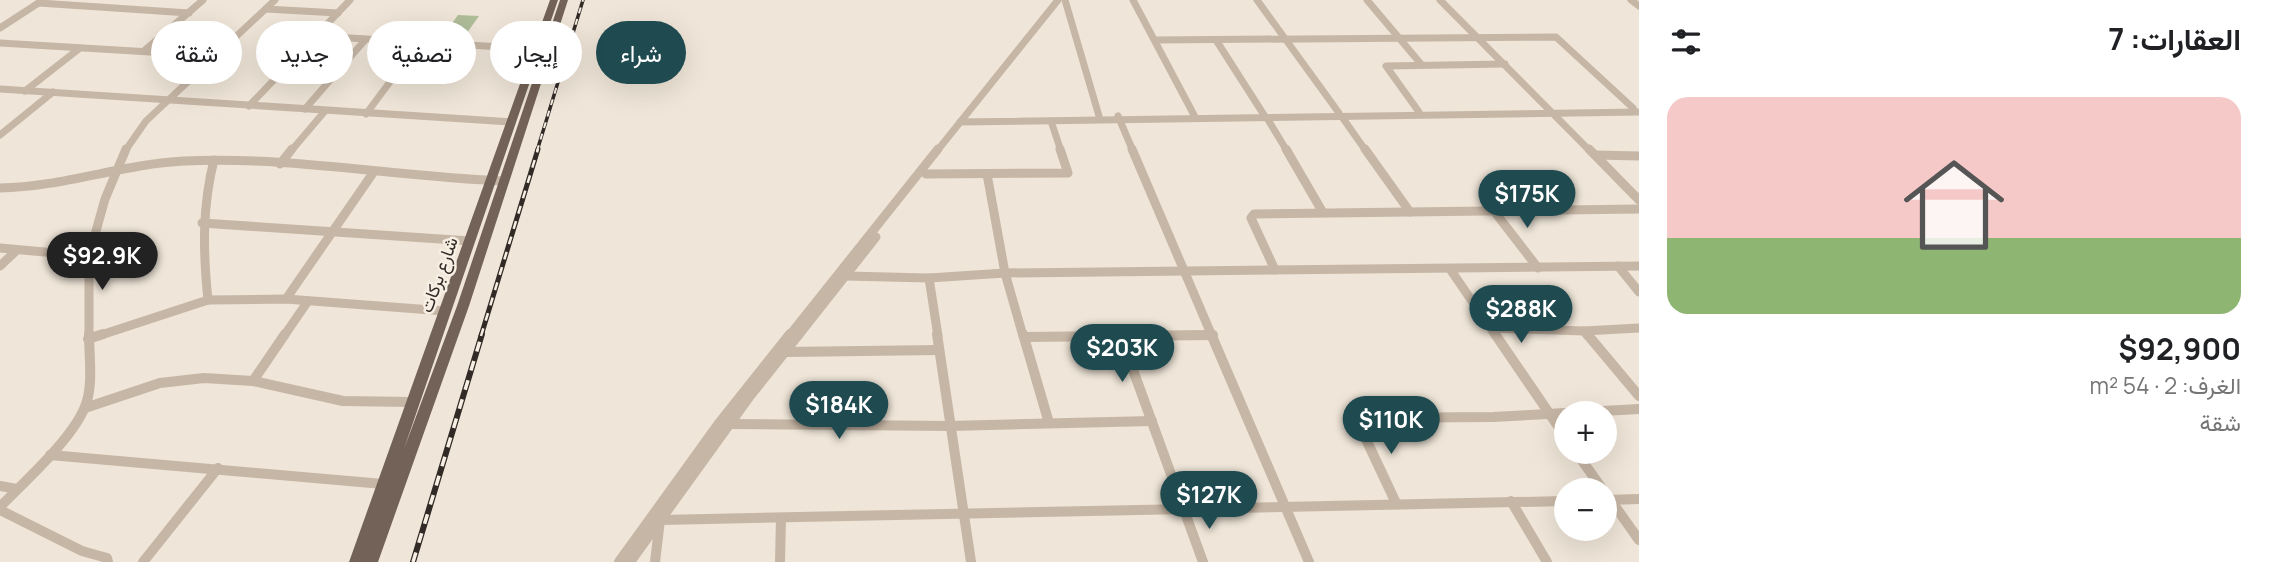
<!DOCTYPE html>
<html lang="ar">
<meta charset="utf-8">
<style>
body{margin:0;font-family:Manrope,Vazirmatn,sans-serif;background:#f6f6f6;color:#202124;direction:rtl;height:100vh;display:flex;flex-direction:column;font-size:26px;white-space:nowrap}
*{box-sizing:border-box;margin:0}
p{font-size:23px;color:#757577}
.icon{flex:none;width:38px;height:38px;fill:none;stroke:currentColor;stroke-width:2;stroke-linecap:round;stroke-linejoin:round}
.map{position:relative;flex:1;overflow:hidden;direction:ltr}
.panel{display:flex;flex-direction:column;background:#fff;width:630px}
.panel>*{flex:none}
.top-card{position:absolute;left:21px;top:21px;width:665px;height:63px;direction:rtl;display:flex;gap:14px}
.controls{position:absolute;left:1554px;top:401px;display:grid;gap:14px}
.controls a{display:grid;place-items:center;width:63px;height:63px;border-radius:50%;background:#fff;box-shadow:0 7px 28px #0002;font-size:35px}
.price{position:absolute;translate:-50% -60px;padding:0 16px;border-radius:24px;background:#1e4a50;color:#fff;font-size:23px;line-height:46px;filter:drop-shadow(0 2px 4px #0008)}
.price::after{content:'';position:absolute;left:50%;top:42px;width:21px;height:16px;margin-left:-10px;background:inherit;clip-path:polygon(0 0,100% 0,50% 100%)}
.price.on{background:#222;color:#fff}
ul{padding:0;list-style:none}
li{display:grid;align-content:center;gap:14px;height:371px;padding:0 28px}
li+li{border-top:2px solid #e0e0e0}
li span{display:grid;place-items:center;height:217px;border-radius:21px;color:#555}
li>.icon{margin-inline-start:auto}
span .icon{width:126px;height:126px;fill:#fffc;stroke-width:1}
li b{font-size:30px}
h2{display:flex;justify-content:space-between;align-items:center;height:84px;padding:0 28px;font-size:30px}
.tag{padding:0 24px;border-radius:32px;background:#fff;box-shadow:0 7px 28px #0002;font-size:24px;line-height:63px}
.tag.on{background:#1e4a50;color:#fff}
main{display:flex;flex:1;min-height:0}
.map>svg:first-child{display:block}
.green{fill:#afbd99}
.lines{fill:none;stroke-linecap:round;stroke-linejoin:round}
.minor-far2{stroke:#c6b6a5;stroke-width:7}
.minor-far1{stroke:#c6b6a5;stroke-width:9}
.minor{stroke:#c6b6a5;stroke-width:10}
.major{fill:#736257;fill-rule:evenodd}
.rail-far2-casing{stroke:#322a26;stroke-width:3.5}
.rail-far1-casing{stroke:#322a26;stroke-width:5}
.rail-casing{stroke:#322a26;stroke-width:6}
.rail-far2{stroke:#f7efe3;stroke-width:2;stroke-dasharray:6;stroke-linecap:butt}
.rail-far1{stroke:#f7efe3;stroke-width:2.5;stroke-dasharray:8;stroke-linecap:butt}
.rail{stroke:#f7efe3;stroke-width:3.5;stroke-dasharray:10;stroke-linecap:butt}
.labels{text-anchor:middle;stroke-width:5;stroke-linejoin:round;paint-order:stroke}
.street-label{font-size:18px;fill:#322a26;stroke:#f7efe3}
</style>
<main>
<section class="panel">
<h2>العقارات: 7<svg class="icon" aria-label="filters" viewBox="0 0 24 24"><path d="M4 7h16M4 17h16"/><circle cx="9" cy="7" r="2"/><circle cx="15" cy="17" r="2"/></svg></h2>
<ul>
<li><span style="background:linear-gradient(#f6c9c9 65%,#8fb573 0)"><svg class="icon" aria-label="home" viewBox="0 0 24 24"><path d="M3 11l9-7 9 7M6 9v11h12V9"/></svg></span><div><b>$92,900</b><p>الغرف: 2 · 54 m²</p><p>شقة</p></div></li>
</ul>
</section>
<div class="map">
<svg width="1639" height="562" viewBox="0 0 1639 562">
<rect width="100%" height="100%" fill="#efe5d8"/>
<path class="green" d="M458,15L479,16L464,37L443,36Z"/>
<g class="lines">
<g class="minor-far2">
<path d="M1065,0L1099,116"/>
<path d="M1133,0L1194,115"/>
<path d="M1257,0L1339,113"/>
<path d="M1367,0L1421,64"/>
<path d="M1440,0L1590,151"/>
<path d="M1631,0L1639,6"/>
<path d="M39,3L189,13"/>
<path d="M266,9L338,13"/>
<path d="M0,28L43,0"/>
<path d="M316,36L535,49"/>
<path d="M1155,40L1556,37L1633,108"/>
<path d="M1216,40L1264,115"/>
<path d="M0,43L217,56"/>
<path d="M144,51L203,0"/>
<path d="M0,89L512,122"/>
<path d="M25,91L80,48"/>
<path d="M249,106L350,0"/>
<path d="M305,109L365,40"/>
<path d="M1419,112L1386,66L1505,64"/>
<path d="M366,114L419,43"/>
<path d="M1118,116L1133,151"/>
<path d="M1342,117L1366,151"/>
<path d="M1267,118L1287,151"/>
<path d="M1051,121L1061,151"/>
<path d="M960,122L1639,112"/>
<path d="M0,135L53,92"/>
<path d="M125,151L146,121L275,0"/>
<path d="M291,151L325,111"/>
<path d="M937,151L1058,0"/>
</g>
<g class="minor-far1">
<path d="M1132,149L1212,336"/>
<path d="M1286,149L1322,211"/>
<path d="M1365,149L1410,212"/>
<path d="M1589,149L1639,200"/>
<path d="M1595,155L1639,156"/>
<path d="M280,164L292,149"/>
<path d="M926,174L1068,173L1060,149"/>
<path d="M987,174L1005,273L1023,336"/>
<path d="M0,188C63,187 122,164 184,161C291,156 398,177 504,181"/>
<path d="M1494,211L1538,268"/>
<path d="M202,223L470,241"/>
<path d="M0,248L89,256"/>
<path d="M0,266L17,250"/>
<path d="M1618,266L1639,292"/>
<path d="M1450,269L1496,336"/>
<path d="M1275,270L1251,218L1254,214L1639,209"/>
<path d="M846,276L929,278L1005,273L1639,266"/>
<path d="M929,278L938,336"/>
<path d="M286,299L373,173"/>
<path d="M208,300C203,252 202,207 214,160"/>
<path d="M1491,328L1584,331L1639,328"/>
<path d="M1584,331L1588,336"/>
<path d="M89,336V256L105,199L126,149"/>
<path d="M98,336L208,300L286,299L445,311"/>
<path d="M284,336L308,301"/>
<path d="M789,336L938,149"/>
<path d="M798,336L876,237"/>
<path d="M1138,336L1213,335"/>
</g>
<g class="minor">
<path d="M937,334L971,562"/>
<path d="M1023,334L1049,423"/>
<path d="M1211,334L1309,562"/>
<path d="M1495,334L1566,438"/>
<path d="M1587,334L1639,396"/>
<path d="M1025,337L1213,335"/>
<path d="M1121,337L1203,562"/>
<path d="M88,339L103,334"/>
<path d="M785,352L939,350"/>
<path d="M253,381L285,334"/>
<path d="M85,408L160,383L204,378L253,381L343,401L412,402"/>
<path d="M729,424L950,426L1152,421"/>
<path d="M1576,452L1603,490"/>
<path d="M50,455L383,484"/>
<path d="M0,486L17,489"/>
<path d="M1605,492L1639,540"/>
<path d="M1606,500L1639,499"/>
<path d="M1511,501L1547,562"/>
<path d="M1396,503L1356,418L1493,417L1639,409"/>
<path d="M0,507C25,481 70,441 84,409C94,388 89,357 89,334"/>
<path d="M0,510L82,551L107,558L108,562"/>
<path d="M143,562L218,468"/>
<path d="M619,562L720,422L790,334"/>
<path d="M630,562L749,397L799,334"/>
<path d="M655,562L660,520L1566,501"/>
<path d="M780,562L781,518"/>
</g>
<path class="major" d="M550,0H558L404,449L457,306L560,0H568L469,306L378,562H349Z"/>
<defs>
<path id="rail-far2" d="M537,151L583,0"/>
<path id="rail-far1" d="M481,336L538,149"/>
<path id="rail" d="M413,562L482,334"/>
</defs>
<use href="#rail-far2" class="rail-far2-casing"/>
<use href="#rail-far1" class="rail-far1-casing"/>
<use href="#rail" class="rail-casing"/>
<use href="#rail-far2" class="rail-far2"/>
<use href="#rail-far1" class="rail-far1"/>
<use href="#rail" class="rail"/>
</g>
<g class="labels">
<g class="street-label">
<text transform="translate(439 275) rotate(-70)" y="6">شارع بركات</text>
</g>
</g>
</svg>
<div class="controls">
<a>+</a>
<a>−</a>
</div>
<b class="price" style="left:1527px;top:230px">$175K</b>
<b class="price on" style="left:102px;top:292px">$92.9K</b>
<b class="price" style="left:1521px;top:345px">$288K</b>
<b class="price" style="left:1122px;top:384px">$203K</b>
<b class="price" style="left:839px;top:441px">$184K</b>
<b class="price" style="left:1391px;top:456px">$110K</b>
<b class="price" style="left:1209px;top:531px">$127K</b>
<div class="top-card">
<a class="tag on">شراء</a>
<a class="tag">إيجار</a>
<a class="tag">تصفية</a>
<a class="tag">جديد</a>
<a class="tag">شقة</a>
</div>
</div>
</main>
